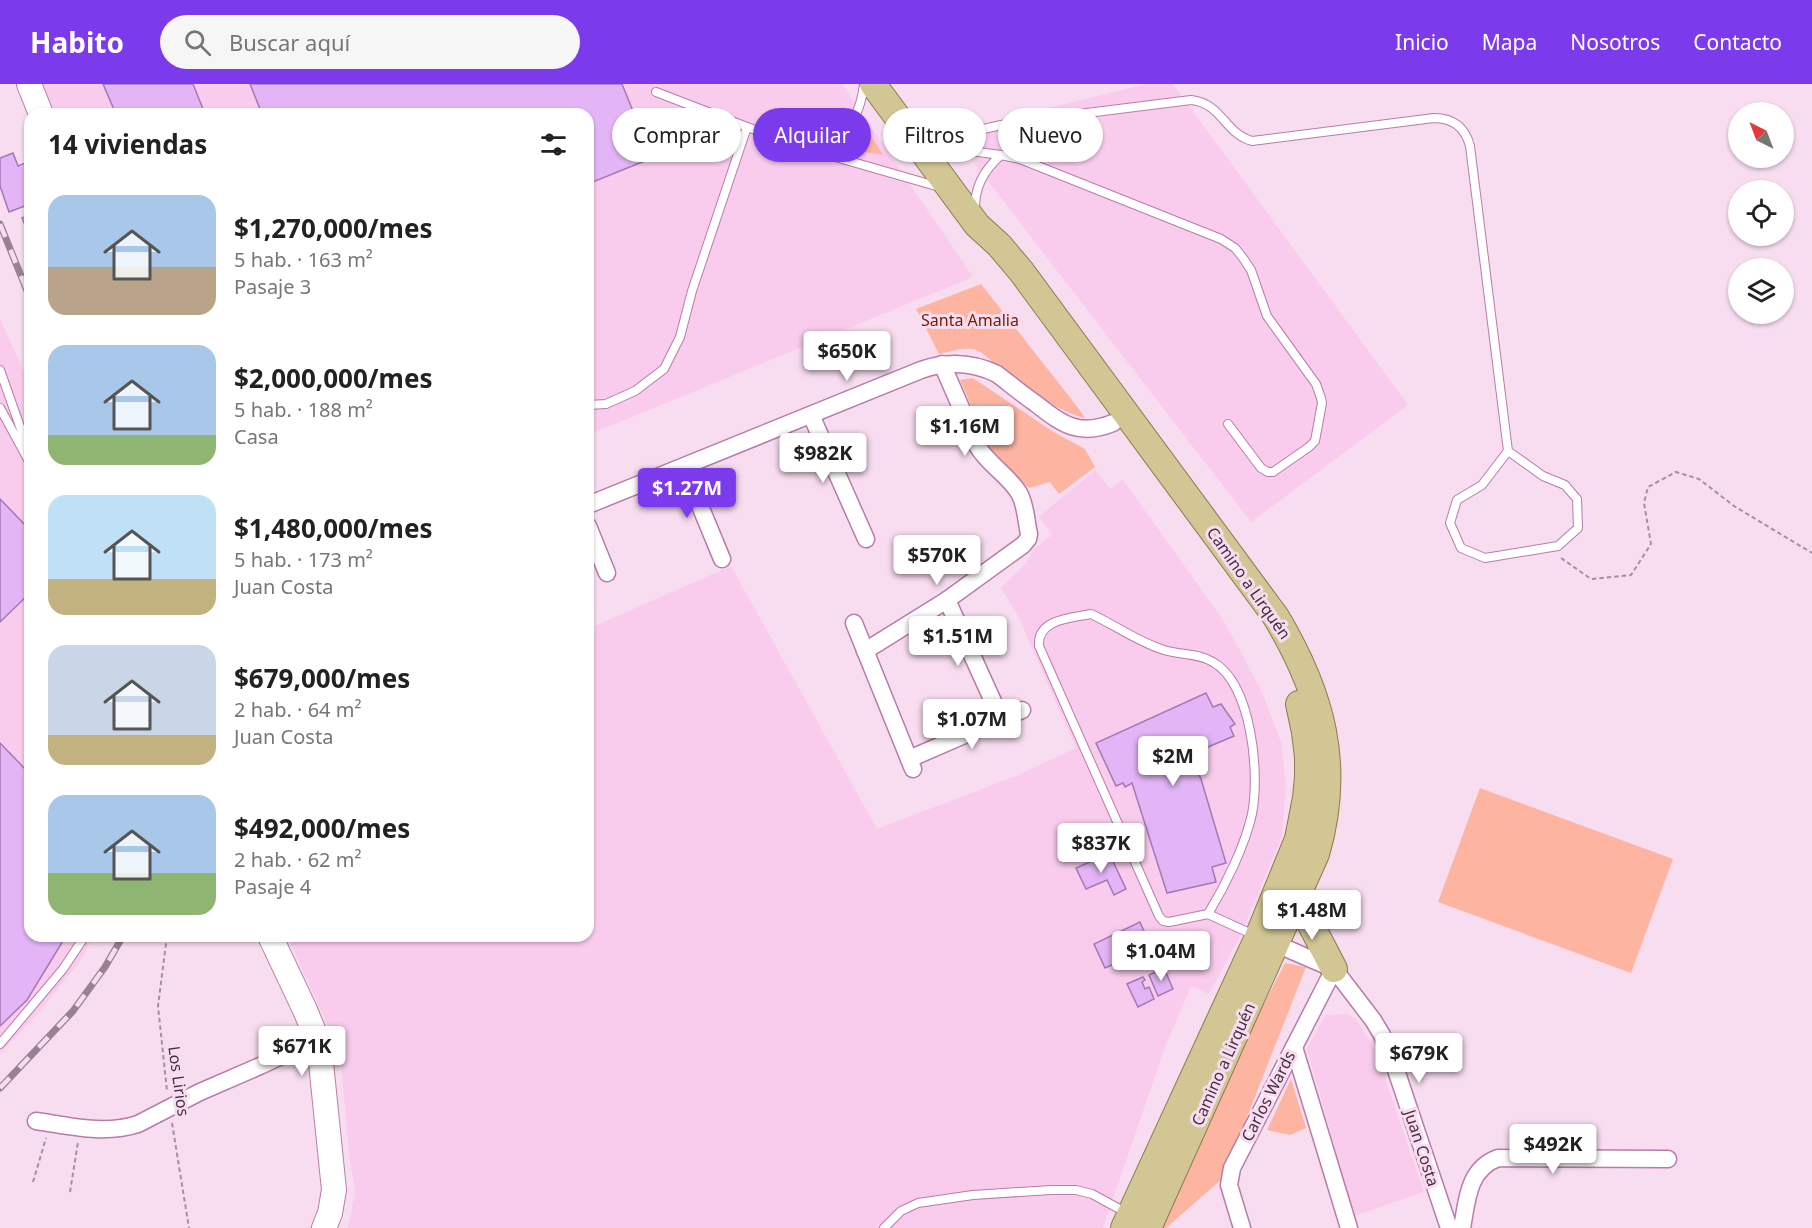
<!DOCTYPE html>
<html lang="es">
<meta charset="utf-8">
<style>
body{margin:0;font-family:"Noto Sans",sans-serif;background:#f6f6f6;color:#222;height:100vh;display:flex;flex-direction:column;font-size:22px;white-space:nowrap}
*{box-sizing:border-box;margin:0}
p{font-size:20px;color:#767676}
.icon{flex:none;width:33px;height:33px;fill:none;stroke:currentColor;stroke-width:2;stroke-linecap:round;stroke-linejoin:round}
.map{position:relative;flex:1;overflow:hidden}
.sheet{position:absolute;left:24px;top:24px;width:570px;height:834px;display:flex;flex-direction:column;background:#fff;border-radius:18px;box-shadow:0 2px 4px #0004}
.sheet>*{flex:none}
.hud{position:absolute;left:612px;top:24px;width:570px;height:54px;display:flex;gap:12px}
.needle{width:39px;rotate:318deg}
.buttons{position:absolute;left:1728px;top:18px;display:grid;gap:12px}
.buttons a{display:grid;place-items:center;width:66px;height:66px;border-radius:50%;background:#fff;box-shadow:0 2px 4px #0004;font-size:30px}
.price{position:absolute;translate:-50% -51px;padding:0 14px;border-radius:6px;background:#fff;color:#222;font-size:20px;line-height:39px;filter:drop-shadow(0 2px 3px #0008)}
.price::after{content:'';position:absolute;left:50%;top:36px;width:18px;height:14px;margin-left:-9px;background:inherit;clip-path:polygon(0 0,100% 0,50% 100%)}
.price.selected{background:#7c3aed;color:#fff}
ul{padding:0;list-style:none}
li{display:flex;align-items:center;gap:18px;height:150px;padding:0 24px}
li span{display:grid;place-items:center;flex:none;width:168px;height:120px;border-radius:18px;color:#555}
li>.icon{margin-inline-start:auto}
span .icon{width:72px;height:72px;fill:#fffc;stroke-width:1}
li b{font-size:26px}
h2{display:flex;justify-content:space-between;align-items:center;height:72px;padding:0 24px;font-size:26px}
.chip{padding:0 21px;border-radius:27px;background:#fff;box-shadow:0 2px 4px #0004;font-size:21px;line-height:54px}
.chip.selected{background:#7c3aed;color:#fff}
header{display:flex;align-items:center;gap:36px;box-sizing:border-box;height:84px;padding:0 30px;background:#7c3aed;color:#fff}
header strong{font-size:28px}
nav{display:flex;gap:33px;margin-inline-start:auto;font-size:21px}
.search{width:420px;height:54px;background:#f6f6f6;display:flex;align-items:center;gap:15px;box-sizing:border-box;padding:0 21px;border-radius:33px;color:#767676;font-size:22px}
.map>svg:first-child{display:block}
.built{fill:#f9cced}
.green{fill:#fdb5a2}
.building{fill:#e3b4f6;stroke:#a379b4;stroke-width:1.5}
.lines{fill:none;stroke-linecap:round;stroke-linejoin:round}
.lane-casing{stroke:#b97baa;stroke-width:10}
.street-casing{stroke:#b97baa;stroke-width:19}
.secondary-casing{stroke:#b97baa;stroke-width:26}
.primary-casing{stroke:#8e7849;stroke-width:28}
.path{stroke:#a98ea2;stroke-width:2;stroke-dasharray:4.5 3;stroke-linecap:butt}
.lane{stroke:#fff;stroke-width:8}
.street{stroke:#fff;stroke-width:16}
.secondary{stroke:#fff;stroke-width:24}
.primary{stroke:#d2c695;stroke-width:26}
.rail-casing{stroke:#9b8094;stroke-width:7}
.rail{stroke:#f8dcf0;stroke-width:4.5;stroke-dasharray:14;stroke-linecap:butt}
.labels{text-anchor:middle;stroke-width:6;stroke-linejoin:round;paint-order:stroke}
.park-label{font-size:16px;fill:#771b00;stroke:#f8dcf0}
.street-label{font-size:16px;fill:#472d41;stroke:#f8dcf0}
</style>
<header>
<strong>Habito</strong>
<div class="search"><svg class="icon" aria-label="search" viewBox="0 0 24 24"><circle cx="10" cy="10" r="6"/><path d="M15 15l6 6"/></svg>Buscar aquí</div>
<nav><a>Inicio</a><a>Mapa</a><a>Nosotros</a><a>Contacto</a></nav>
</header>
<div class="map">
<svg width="1812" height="1144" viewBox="0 0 1812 1144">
<rect width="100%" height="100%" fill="#f8dcf0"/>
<g class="built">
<path d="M34,0H842L973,193L588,351V30H45Z"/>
<path d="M1147,0H1173L1408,321L1251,438L950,48Z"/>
<path d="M0,235L30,301V852H93L83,873L38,929L0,970Z"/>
<path d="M1096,386L1110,405L1123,396L1223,536L1244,574L1263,611L1281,658L1286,701L1282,752L1240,852L1209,910L1191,902L1165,963L1103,1144H348L355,1108L349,1069L340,968L287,852H588V545L731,482L877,745L1016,692L1076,664L1018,532L1001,504L1026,479L1033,466L1052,451L1039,432Z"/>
<path d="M1349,930L1358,938L1376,968L1424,1108L1354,1132L1307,965L1325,931Z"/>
</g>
<g class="green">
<path d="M856,27L883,71L830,62Z"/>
<path d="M981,200L1079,325L1085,334C1051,326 1024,298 995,279C989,275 982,268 976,266C966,262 949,268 939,270L916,225Z"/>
<path d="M973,294L1052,347L1085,365L1095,383L1059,410L1050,398L1029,404L999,376L989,362L960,296Z"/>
<path d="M1480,704L1673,775L1631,889L1438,818Z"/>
<path d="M1285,879L1306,883L1223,1094L1166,1144H1163L1228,989Z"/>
<path d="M1291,995L1306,1044L1290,1051L1267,1046Z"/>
</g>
<g class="building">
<path d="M103,0H193L205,30H116Z"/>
<path d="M250,0H622L652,74L588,100V30H262Z"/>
<path d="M13,69L18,82L30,77V120L9,128L0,102V74Z"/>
<path d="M30,131V153L22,134Z"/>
<path d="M0,415L30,446V509L0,538Z"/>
<path d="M1206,609L1213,623L1221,620L1235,640L1230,643L1234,652L1189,671L1201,695L1226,779L1212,783L1216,798L1167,809L1132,699L1125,703L1123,699L1116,702L1096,659Z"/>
<path d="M0,659L30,690V852H66L27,916L0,942Z"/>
<path d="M1109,769L1126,805L1114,811L1107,796L1086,805L1076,784Z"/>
<path d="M1140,838L1151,863L1105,884L1094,860Z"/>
<path d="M1164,884L1173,905L1158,912L1149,891Z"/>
<path d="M1143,893L1145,896L1142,898L1145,905L1149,903L1154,915L1138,923L1127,900Z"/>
</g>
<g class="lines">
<defs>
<g id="lane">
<path d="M656,8L747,43L811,66L943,104"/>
<path d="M920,59L1015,38L1191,16C1222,19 1225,50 1252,57L1434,34C1453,34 1465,43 1470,62L1508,367L1482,401L1457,416L1450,439L1461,464L1485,474L1558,462L1578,444L1577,415L1565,401L1543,392L1508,367"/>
<path d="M925,61L1001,71L1020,75L1221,155L1235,164L1243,174L1251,186L1267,232L1316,300L1321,314L1322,319L1315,357L1309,363L1273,388H1268L1261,384L1228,340"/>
<path d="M811,66C845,47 859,41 864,0"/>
<path d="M975,128C974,104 983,87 1001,71"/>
<path d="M0,286L30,371"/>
<path d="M588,321L606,320L635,307L664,285L680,253L692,207L747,43"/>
<path d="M0,324L30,379"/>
<path d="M1208,830C1225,802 1245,762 1252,730C1260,690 1252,600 1213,578C1199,569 1180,571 1164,566C1138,558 1115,541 1091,530C1071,534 1037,535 1039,562L1159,832L1163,837L1169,838L1208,830L1254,851"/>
<path d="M0,960L63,885L85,852"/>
<path d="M884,1144L901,1127L918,1119L973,1111L1051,1106H1076L1092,1110L1127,1129"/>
</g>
<g id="street">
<path d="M811,331L866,455"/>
<path d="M684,383L722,475"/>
<path d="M588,421L921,286C947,277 972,278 997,290C1010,300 1022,310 1035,319C1062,340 1078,353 1113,339"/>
<path d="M588,442L607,489"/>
<path d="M947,516L1001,635"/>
<path d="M854,539L913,685"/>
<path d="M865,567L947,516L1023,461L1028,455L1029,450C1026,437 1026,421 1019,409C1008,391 989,381 978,363L942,280"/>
<path d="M909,675L1022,626"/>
<path d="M1267,856L1334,885L1373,936L1382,951L1395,983L1449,1144"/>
<path d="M1294,963L1349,1144"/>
<path d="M36,1037C70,1042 105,1051 138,1040L200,1008L260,982L317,955"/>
<path d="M1242,1144L1229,1101L1232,1084L1334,885"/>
<path d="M1462,1144C1467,1116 1468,1085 1498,1074L1668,1075"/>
</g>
<g id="secondary">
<path d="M29,0L41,30"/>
<path d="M270,852L305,926L317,955L321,979L334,1106L330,1129L324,1144"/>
</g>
<g id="primary">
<path d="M873,0L977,141L999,161L1021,187L1276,533C1322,610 1342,682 1316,770L1148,1144"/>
<path d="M1300,808L1306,831L1334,885"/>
<path d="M1124,1144L1258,853L1298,755L1306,714L1308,693V673L1305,648L1299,620"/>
</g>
</defs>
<use href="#lane" class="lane-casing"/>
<use href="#street" class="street-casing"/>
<use href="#secondary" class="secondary-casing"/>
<use href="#primary" class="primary-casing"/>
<g class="path">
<path d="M1561,474L1591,495L1631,491L1651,460L1644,419L1648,403L1676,388L1699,395L1734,422L1812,469"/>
<path d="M167,852L158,922L167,1007"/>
<path d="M172,1039L189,1144"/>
<path d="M33,1098L46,1054"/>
<path d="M70,1108L78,1058"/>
</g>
<use href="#lane" class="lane"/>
<use href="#street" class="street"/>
<use href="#secondary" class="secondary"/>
<use href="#primary" class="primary"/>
<defs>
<g id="rail">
<path d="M0,140L30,214"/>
<path d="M0,1004L73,927L105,883L123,852"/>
</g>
</defs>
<use href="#rail" class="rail-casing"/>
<use href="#rail" class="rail"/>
</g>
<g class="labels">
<g class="park-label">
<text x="970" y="242">Santa Amalia</text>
</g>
<g class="street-label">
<text transform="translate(1249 499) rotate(55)" y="6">Camino a Lirquén</text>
<text transform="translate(1223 980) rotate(-66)" y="6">Camino a Lirquén</text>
<text transform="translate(179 997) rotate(82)" y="6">Los Lirios</text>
<text transform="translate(1268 1012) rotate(-63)" y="6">Carlos Wards</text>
<text transform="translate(1422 1064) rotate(72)" y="6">Juan Costa</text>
</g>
</g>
</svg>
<div class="buttons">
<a><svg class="needle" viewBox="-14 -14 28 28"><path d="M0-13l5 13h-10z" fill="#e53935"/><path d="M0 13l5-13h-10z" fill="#767676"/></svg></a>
<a><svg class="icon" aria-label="locate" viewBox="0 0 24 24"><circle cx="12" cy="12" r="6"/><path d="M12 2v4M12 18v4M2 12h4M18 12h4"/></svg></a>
<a><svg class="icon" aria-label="layers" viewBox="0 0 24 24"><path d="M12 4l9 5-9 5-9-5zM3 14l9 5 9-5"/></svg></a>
</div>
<b class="price" style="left:847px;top:298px">$650K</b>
<b class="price" style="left:965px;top:373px">$1.16M</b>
<b class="price" style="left:823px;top:400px">$982K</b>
<b class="price selected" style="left:687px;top:435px">$1.27M</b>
<b class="price" style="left:937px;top:502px">$570K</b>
<b class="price" style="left:958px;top:583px">$1.51M</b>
<b class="price" style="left:972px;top:666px">$1.07M</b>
<b class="price" style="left:1173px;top:703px">$2M</b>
<b class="price" style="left:1101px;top:790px">$837K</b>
<b class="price" style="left:1312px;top:857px">$1.48M</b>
<b class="price" style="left:1161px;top:898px">$1.04M</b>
<b class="price" style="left:302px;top:993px">$671K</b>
<b class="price" style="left:1419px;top:1000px">$679K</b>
<b class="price" style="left:1553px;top:1091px">$492K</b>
<div class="hud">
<a class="chip">Comprar</a>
<a class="chip selected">Alquilar</a>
<a class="chip">Filtros</a>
<a class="chip">Nuevo</a>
</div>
<section class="sheet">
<h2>14 viviendas<svg class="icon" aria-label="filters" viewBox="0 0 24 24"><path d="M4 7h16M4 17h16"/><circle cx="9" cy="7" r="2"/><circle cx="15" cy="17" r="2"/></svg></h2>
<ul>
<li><span style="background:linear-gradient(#a9c7e8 60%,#b9a48a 0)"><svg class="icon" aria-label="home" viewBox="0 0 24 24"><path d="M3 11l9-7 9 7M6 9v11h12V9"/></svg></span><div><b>$1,270,000/mes</b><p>5 hab. · 163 m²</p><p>Pasaje 3</p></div></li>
<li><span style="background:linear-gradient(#a9c7e8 75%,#8fb573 0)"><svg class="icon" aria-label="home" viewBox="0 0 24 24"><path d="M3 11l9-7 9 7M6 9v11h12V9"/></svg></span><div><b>$2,000,000/mes</b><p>5 hab. · 188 m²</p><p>Casa</p></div></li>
<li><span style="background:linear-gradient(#bfe0f5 70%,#c2b280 0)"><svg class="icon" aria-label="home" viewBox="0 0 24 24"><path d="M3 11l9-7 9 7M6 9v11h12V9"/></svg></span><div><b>$1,480,000/mes</b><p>5 hab. · 173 m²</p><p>Juan Costa</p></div></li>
<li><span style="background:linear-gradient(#c9d6e8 75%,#c2b280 0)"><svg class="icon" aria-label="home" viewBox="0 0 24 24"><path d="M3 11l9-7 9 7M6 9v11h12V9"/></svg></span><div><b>$679,000/mes</b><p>2 hab. · 64 m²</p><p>Juan Costa</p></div></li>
<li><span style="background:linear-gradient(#a9c7e8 65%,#8fb573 0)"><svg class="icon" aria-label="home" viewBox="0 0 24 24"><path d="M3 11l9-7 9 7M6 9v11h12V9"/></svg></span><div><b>$492,000/mes</b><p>2 hab. · 62 m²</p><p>Pasaje 4</p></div></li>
</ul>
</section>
</div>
